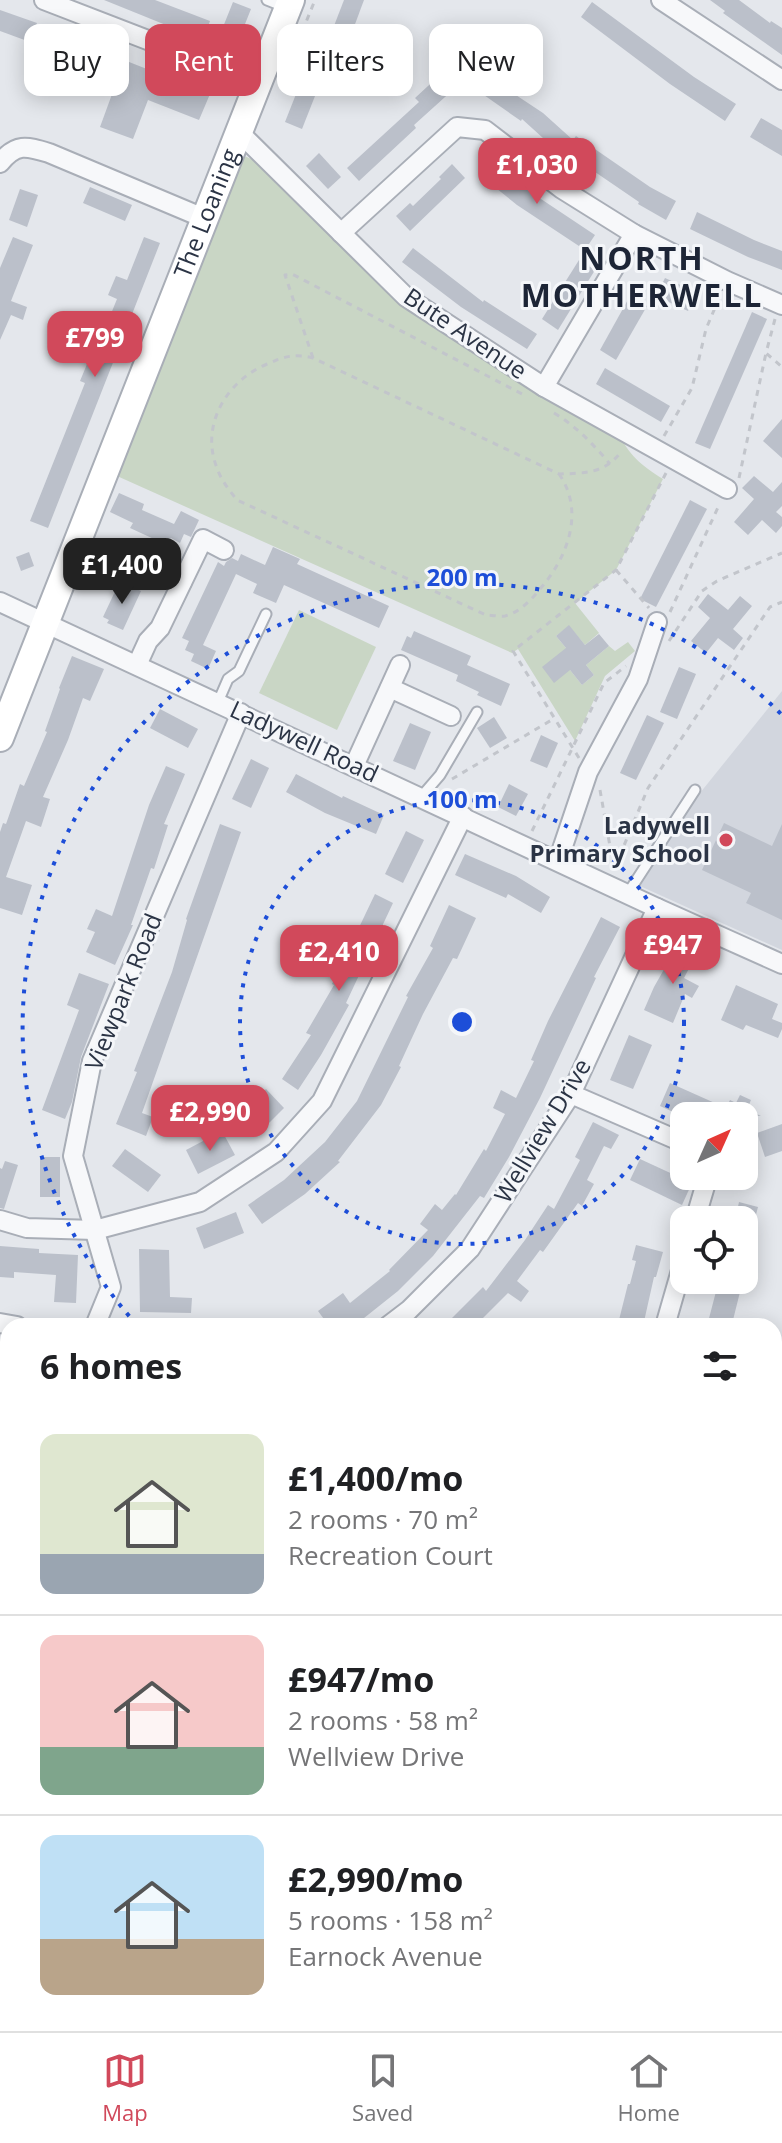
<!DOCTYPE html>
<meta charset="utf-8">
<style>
body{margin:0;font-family:"Open Sans",sans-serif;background:#f2f2f2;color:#202124;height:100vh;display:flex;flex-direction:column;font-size:30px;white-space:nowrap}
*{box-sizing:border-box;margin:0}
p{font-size:26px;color:#757577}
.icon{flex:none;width:44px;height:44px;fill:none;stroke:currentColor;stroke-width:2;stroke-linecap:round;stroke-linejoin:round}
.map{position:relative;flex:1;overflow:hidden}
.sheet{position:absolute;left:0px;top:1318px;width:782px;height:714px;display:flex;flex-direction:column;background:#fff;border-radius:24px 24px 0 0;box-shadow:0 4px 20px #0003}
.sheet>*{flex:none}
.guide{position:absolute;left:24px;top:24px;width:734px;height:72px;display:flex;gap:16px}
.needle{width:52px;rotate:45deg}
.tools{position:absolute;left:670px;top:1102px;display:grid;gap:16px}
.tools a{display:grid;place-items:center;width:88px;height:88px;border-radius:16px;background:#fff;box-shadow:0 4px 20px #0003;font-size:40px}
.price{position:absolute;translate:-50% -68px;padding:0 18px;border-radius:16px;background:#d1495b;color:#fff;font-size:26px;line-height:52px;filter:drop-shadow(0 2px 4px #0008)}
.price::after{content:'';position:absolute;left:50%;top:48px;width:24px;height:18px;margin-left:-12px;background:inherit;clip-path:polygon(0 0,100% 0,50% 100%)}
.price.selected{background:#222;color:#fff}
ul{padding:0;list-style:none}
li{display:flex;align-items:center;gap:24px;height:200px;padding:0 40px}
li+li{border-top:2px solid #e0e0e0}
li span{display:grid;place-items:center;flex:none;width:224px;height:160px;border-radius:16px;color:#555}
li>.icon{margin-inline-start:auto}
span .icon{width:96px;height:96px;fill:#fffc;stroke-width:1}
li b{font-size:34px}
h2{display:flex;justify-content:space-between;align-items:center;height:96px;padding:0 40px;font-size:34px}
.chip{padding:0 28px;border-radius:16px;background:#fff;box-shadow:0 4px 20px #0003;font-size:28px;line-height:72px}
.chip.selected{background:#d1495b;color:#fff}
.tab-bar{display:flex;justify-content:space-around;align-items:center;height:112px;border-top:2px solid #e0e0e0;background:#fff;font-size:22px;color:#757577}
.tab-bar a{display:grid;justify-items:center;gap:4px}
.tab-bar .selected{color:#d1495b}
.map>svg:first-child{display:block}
.built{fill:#d2d6de}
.green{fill:#c9d6c5}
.building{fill:#bbc0ca}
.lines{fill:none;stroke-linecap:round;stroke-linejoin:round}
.lane-casing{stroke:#a9aeb7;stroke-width:13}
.street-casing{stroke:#a9aeb7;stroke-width:22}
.secondary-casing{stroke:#a9aeb7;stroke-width:30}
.primary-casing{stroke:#a3abb8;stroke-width:32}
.path{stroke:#c2c5cb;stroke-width:3;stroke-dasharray:6 6;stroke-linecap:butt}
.lane{stroke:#f7f8fa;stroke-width:9}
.street{stroke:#f7f8fa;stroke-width:18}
.secondary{stroke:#fff;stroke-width:26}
.primary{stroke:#fff;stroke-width:28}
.ring{fill:none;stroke:#1d4ed8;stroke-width:4;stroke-dasharray:4 8}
.poi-dot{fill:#d1495b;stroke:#f4f6f9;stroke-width:3}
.labels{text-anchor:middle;stroke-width:6;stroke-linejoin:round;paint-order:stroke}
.street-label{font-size:24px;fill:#2b3445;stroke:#f4f6f9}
.poi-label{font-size:24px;font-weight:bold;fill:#2b3445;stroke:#f4f6f9;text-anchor:end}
.district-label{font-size:32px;font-weight:bold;letter-spacing:2px;fill:#1d2536;stroke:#f4f6f9}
.centre{fill:#1d4ed8;stroke:#f4f6f9;stroke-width:4}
.ring-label{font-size:24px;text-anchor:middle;font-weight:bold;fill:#1d4ed8;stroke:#f4f6f9;stroke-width:6;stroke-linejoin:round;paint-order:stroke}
</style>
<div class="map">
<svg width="782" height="2031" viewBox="0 0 782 2031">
<rect width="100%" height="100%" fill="#e4e7ec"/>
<g class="built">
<path d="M782,691V950L640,886L700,793Z"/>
<path d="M774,1713L782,1714V1826L774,1824Z"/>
<path d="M350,2024H494L492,2031H382Z"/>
</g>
<g class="green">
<path d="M244,156L254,160L355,258L618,431C628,455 641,465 663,479L616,570L575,603L599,633L585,645L569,626L556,636L566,648L570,670L582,685L594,675L586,665L609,646L615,651L628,642L635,651L605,676L575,741L518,649L512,653L117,476L235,164Z"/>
<path d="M299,610L376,647L337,730L259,693Z"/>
<path d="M69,2024H255L267,2031H72Z"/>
</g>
<g class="building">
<path d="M104,0H155L210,21L203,40Z"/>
<path d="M344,0H364L345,51L327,44Z"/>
<path d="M710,0H739L770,23L771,21L782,28V55L723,13L725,11Z"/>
<path d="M233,2L251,9L241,34L223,27Z"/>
<path d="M592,2L694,77L736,104L725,121L670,84L581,17Z"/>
<path d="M0,10L37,23L30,42L0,31Z"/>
<path d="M313,51L330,58L302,129L285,122Z"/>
<path d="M119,58L210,94L199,120L148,100L133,139L100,127L115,86L109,84Z"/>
<path d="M503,68L515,76L507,89L543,113L573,140L576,136L650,187L676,201L666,220L638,204L639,202L557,146L554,148L522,119L521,121L471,86L483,69L496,78Z"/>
<path d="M441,74L455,88L414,125L416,128L359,181L347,168L419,102L415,98Z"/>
<path d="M761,118L782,130V156L750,137Z"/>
<path d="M319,153L341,177L328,189L306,166Z"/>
<path d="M493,161L521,184L520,185L595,235L585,250L517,205L481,176Z"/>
<path d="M452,164L465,178L410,231L396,216L410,203L413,206L441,179L439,177Z"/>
<path d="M90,187L132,205L125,221L83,203Z"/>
<path d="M20,189L38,195L27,227L9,220Z"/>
<path d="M697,212L754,240L782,251V270L748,257L690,229Z"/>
<path d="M13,237L33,245L11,301L27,307L23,320L11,315L0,340V268Z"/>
<path d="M144,237L160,243L48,528L30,521L85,383L80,381L92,352L82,348L87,334L98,338L101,330L104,331L117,299L108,295L116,276L127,280Z"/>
<path d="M413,248L483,302L484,300L537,334L527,349L461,307L402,262Z"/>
<path d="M579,260L595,270L558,330L542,319Z"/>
<path d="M665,278L696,292L688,311L656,296Z"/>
<path d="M630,296L647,306L616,360L600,350Z"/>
<path d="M752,312L767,319L710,449L695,443Z"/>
<path d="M605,368L670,406L661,422L596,384Z"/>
<path d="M782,419V458L763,441Z"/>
<path d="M754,476L773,492L782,482V506L776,512L782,517V526L776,533L762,520L748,535L734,522L754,499L742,488Z"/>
<path d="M119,493L144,504L142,510L174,524L181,511L199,520L191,537L184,534L180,543L171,538L167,545L130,528L133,523L110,512Z"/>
<path d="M690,500L707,509L656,607L640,599Z"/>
<path d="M273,547L300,559L297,564L389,606L379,628L284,585L276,603L253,593L257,584L236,574L203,645L216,651L208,669L191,661L194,654L185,650L189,641L182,638L218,562L224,566L226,562L232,558L238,561L241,554L265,565Z"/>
<path d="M29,552L34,566L21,571L16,557Z"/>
<path d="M119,583L126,587L127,584L141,591L123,630L107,623L109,620L103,617Z"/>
<path d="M708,594L728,610L740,596L752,606L733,629L743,638L734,650L718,638L706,653L691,641L710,618L698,607Z"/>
<path d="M569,625L585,645L599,634L609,646L586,665L594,675L582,685L570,670L554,683L542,667L566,648L556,636Z"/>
<path d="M414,631L471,656L467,665L510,684L501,706L477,695L479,692L456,681L458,675L401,650L407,636L411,638Z"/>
<path d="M72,656L104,669L90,701L83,698L68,740L43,797L50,799L41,827L26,821L6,877L32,885L22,915L0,908V832L3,823L6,824L20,784L24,786L47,732L45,731L60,689L59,688Z"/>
<path d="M679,667L696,674L677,719L660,712Z"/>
<path d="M160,709L198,729L188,748L150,728Z"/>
<path d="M647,715L664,723L636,780L620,773Z"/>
<path d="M494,717L507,738L490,748L477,728Z"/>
<path d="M410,723L431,732L415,770L393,761Z"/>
<path d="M541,735L558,743L547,768L530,761Z"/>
<path d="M251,759L269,768L251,808L232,799Z"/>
<path d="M166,766L185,774L164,824L168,825L154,869L151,868L131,925H133L115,965L86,952L95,932L87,929L96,909L112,916L149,805Z"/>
<path d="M296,774L342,798L343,796L384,815L376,834L325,813L286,792Z"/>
<path d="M509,784L528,794L516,816L498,807Z"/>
<path d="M724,823L772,846L782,824V920L746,903L751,893L702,870Z"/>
<path d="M220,824L241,832L142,1113L153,1117L146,1136L116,1124L137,1072L134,1071L172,972L187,920L186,919Z"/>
<path d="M406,831L424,840L403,883L385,874Z"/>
<path d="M465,854L516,876L550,897L541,913L508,894L506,898L455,875Z"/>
<path d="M375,894L393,903L346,1003L349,1005L321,1055L298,1090L282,1079L311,1035L306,1033L334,985L332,984Z"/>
<path d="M449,905L476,918L457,959L453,958L423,1014L399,1066L401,1067L381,1105L338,1161L340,1162L305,1194L262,1224L248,1205L284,1180L325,1142L357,1101L408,997L406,996L433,948L430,946Z"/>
<path d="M601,917L620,927L594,977L596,978L540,1098L509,1157L484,1198L480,1196L433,1256L398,1291L354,1326H329L318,1311L343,1293L350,1303L390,1271L389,1270L428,1230L420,1224L435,1204L442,1210L455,1194L456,1195L484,1149L486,1151L505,1114L493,1108L501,1090L516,1098L534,1061L531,1060L548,1021Z"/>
<path d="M679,943L697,953L684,978L699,986L692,998L685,994L673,1023L644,1010L654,987Z"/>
<path d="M79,973L109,984L81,1057L72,1102L65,1119L42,1110L79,1010L67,1005Z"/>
<path d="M736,985L778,1004L772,1019L782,1023V1029L778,1038L746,1025L743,1030L721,1020Z"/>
<path d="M629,1035L652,1045L633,1089L610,1080Z"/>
<path d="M670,1083L726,1108L730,1100L736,1103L740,1095L751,1100L747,1109L761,1116H682L660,1106Z"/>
<path d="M266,1089L284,1108L256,1136L237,1117Z"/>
<path d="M593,1122L619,1135L611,1149L604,1146L587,1180L594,1184L582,1206L578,1203L543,1252L540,1250L517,1281L529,1291L521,1302L508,1293L475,1326H444L483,1287L486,1291L525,1240L548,1205L554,1209L580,1160L575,1157Z"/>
<path d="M782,1124V1151L765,1157L757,1133Z"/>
<path d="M222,1131L235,1155L198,1174L186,1150Z"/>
<path d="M125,1149L161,1175L148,1192L112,1166Z"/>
<rect x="40" y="1157" width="20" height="40"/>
<path d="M640,1159L692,1183L682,1205L630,1180Z"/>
<path d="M5,1161L18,1165L4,1209L0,1208V1168L2,1169Z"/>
<path d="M739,1202L758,1207L748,1245H744V1220H735Z"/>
<path d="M236,1212L244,1233L204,1249L196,1228Z"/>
<path d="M636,1245L663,1252L656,1277H654L643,1326H628L618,1324L628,1284H630L636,1261L632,1260Z"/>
<path d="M0,1246L39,1249V1253L78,1255L76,1303L54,1302L56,1275L14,1272V1278L0,1277Z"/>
<path d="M139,1249L169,1250L170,1297L192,1298L191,1313L140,1312Z"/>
<path d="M719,1280H743L733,1320H729L728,1326H707Z"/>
</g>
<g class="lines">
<defs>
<g id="lane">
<path d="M267,0L287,8"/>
<path d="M218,702L228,679L239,671L266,614"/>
<path d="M421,797L440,775L477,712"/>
<path d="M628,893L695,790"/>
<path d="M774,1726L782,1728"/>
<path d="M774,1805L782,1770"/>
</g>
<g id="street">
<path d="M44,0L259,83"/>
<path d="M661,0L782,80"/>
<path d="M239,132L406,297L544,387L727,489"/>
<path d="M0,163C16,143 26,146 49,153L206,219"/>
<path d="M341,233L457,127L485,130L562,189L634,234L727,281L782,305"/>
<path d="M544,387L634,234"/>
<path d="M114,552L182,582"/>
<path d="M0,602L657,908L782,964"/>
<path d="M137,665L148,641L160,628L203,539L224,550"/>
<path d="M390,688L451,716"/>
<path d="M354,766L400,665"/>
<path d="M558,861L588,772L638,679L657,622"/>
<path d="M571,1094L684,1143"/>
<path d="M0,1220L27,1228L95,1230L200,1202L276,1152L322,1101L463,816"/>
<path d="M695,1220L708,1176"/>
<path d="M0,1323L17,1326"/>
<path d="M95,1326L111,1287L73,1156L92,1061L241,713"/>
<path d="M388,1326L409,1310L470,1249L571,1094L657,908"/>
<path d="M665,1326L684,1260"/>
<path d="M0,1838L8,1843"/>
<path d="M774,1974L782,1934"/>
<path d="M300,2024L312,2031"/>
<path d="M511,2031L512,2024"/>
<path d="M763,2031L764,2024"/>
</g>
<g id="secondary">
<path id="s1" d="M0,738L291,0"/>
</g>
<g id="primary">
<path d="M0,1547L8,1551"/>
<path d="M774,1847L782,1849"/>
</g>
</defs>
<use href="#lane" class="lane-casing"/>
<use href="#street" class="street-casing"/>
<use href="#secondary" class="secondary-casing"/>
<use href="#primary" class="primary-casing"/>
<g class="path">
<path d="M284,76L315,0"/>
<path d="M775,319L766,353L782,367"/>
<path d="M313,358L285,275L292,274L524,395"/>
<path d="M554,413C576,426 593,444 610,464"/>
<path d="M664,436L692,388L706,329L720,296"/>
<path d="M559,474C585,511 568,557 540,589C531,600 520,612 505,616C500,617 492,615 486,615L237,500C229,490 221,480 217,468C200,426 226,382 265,365C283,357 293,353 313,358L559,474C586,473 604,474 622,451"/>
<path d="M739,478L766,353"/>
<path d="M616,570L649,608"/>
<path d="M670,612L720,503"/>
<path d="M669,641L702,591L717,581L782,553"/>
<path d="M579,758L513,651L616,570L666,473"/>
<path d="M452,779L555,718"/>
<path d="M600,790L614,869"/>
<path d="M532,831L604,683L626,666"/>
<path d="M615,867L648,788L770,607L782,602"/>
<path d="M0,1965L8,1967"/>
<path d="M104,2024L105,2031"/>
<path d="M227,2024L240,2031"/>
<path d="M124,2031L133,2024"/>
</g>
<use href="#lane" class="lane"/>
<use href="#street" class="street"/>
<use href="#secondary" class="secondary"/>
<use href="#primary" class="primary"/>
</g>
<g class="ring">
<circle cx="462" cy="1022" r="222"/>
<path d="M137 1325A444 444 0 0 1 781 714"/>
</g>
<circle class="poi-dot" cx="726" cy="840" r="8"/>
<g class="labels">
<g class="street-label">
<text dy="8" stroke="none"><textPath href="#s1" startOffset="564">The Loaning</textPath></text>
<text transform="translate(465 334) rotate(34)" y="8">Bute Avenue</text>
<text transform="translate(304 742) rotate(25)" y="8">Ladywell Road</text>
<text transform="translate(124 992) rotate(-68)" y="8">Viewpark Road</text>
<text transform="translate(543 1131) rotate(-59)" y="8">Wellview Drive</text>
</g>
<g class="poi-label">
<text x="710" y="834">Ladywell<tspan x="710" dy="28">Primary School</tspan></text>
</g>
<g class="district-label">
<text x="642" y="270">NORTH<tspan x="642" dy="37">MOTHERWELL</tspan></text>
</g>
</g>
<circle cx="462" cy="1022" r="12" class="centre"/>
<g class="ring-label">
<text x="462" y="586">200 m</text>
<text x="462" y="808">100 m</text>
</g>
</svg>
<div class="tools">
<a><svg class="needle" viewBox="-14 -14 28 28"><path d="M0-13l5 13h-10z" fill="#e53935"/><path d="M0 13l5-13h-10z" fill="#757577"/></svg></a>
<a><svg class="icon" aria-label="locate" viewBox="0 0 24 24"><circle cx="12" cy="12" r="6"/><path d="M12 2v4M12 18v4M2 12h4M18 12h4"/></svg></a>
</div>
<b class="price" style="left:537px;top:206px">£1,030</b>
<b class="price" style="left:95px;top:379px">£799</b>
<b class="price selected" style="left:122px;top:606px">£1,400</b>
<b class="price" style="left:673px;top:986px">£947</b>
<b class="price" style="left:339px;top:993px">£2,410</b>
<b class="price" style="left:210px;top:1153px">£2,990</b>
<div class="guide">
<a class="chip">Buy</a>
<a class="chip selected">Rent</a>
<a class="chip">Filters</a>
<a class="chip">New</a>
</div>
<section class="sheet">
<h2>6 homes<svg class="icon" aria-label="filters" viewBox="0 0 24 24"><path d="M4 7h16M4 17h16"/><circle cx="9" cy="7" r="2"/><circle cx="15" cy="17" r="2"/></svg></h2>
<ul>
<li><span style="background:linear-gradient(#dfe7d0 75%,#9aa5b1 0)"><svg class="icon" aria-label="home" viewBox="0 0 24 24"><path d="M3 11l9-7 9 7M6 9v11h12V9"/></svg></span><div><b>£1,400/mo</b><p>2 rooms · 70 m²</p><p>Recreation Court</p></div></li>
<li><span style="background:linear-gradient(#f6c9c9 70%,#7fa58c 0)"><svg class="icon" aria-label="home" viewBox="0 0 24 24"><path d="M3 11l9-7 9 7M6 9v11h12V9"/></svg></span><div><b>£947/mo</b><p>2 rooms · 58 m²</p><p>Wellview Drive</p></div></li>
<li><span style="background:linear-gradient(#bfe0f5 65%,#b9a48a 0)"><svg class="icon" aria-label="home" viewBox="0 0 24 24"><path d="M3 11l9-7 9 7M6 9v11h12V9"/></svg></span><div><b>£2,990/mo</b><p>5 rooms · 158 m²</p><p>Earnock Avenue</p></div></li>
</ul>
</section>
</div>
<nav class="tab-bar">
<a class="selected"><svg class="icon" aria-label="map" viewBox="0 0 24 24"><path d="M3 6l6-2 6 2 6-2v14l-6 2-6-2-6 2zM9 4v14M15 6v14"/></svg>Map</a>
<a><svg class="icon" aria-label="saved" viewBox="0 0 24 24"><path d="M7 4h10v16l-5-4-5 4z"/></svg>Saved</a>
<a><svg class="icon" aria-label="home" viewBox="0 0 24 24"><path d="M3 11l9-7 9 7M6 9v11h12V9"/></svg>Home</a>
</nav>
